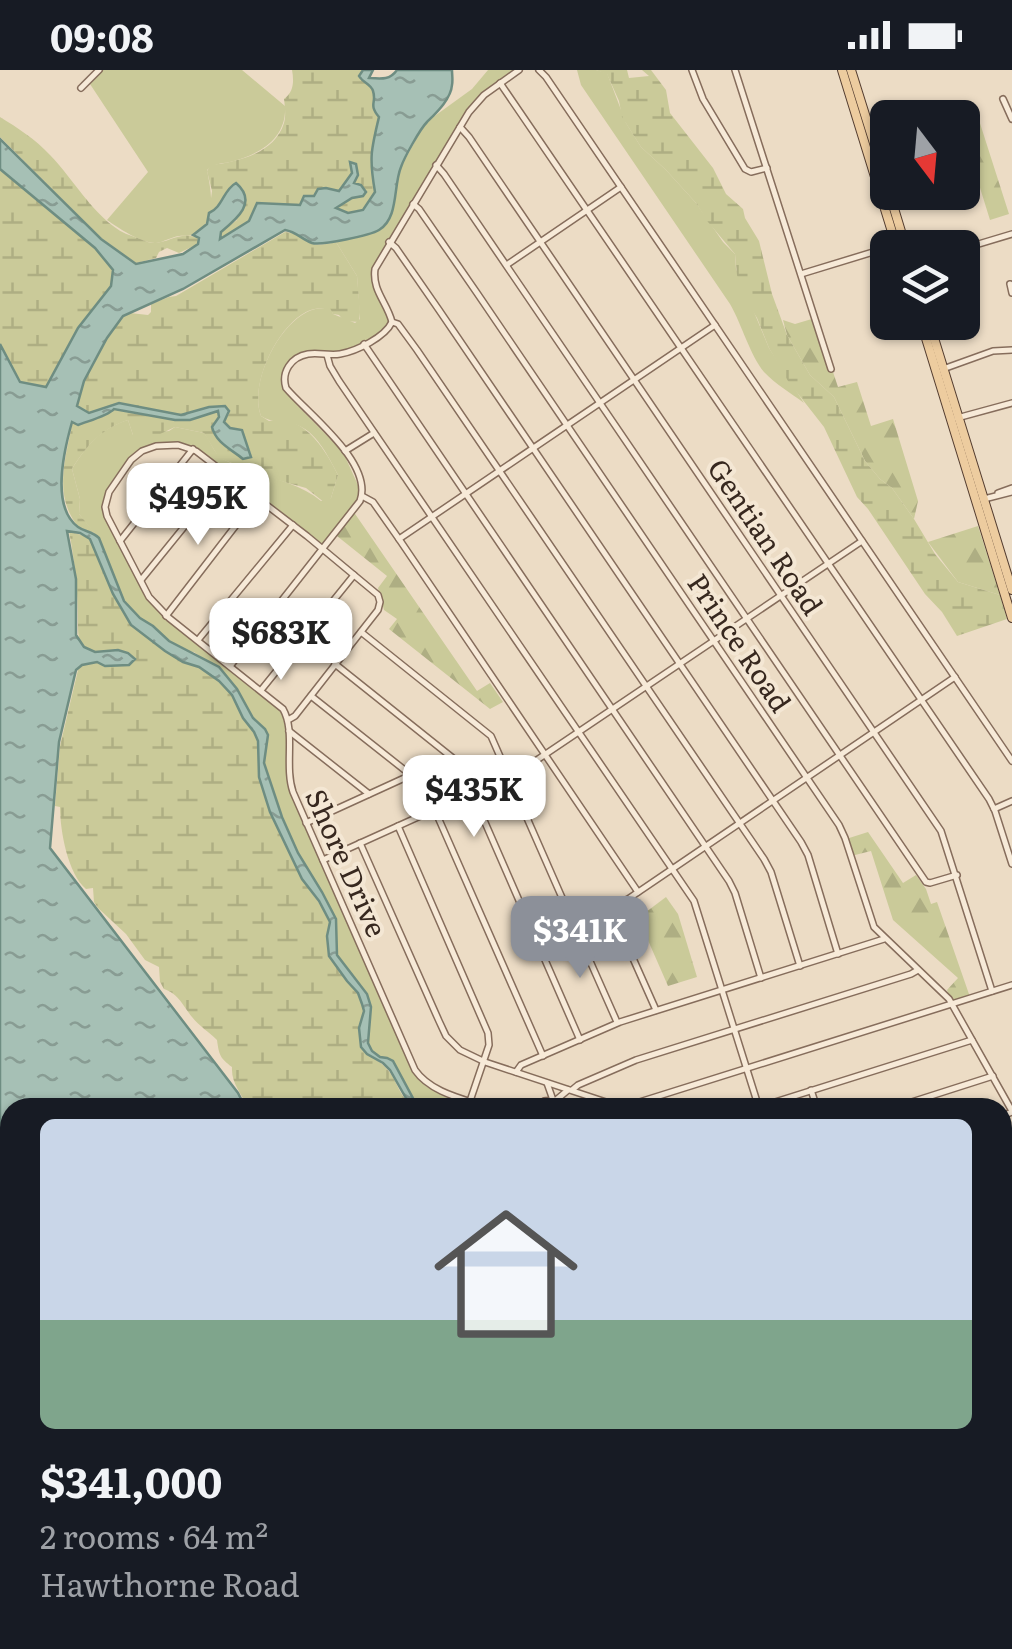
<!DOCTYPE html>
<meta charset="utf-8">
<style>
body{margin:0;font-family:Literata,serif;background:#20242c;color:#f1f3f6;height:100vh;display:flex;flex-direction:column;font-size:38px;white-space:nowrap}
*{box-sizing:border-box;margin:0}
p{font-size:32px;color:#9ea1a6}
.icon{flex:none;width:55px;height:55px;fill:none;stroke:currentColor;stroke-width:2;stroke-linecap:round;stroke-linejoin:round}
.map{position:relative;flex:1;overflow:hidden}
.drawer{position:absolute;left:0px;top:1028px;width:1012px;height:552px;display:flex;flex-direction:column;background:#171b24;border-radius:30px 30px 0 0;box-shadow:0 2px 8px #0004}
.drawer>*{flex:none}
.needle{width:65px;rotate:164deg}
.controls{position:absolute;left:870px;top:30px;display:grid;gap:20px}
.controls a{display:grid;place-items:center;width:110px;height:110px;border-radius:15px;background:#171b24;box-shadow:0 2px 8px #0004;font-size:50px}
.price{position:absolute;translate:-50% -85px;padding:0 22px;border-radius:20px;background:#fff;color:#222;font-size:32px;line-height:65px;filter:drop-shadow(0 2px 5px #0008)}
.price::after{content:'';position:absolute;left:50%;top:60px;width:30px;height:22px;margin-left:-15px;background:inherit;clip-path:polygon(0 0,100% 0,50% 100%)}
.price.selected{background:#8c9099;color:#fff}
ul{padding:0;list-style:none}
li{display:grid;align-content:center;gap:20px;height:530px;padding:0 40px}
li+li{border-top:2px solid #363941}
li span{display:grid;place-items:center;height:310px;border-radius:15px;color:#555}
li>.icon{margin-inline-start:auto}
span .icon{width:180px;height:180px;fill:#fffc;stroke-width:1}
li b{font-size:42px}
.status{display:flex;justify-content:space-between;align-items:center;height:70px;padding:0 50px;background:#171b24;direction:ltr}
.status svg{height:28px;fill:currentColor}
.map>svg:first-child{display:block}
.green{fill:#caca99}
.forest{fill:url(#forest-firs)}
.wetland{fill:url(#wetland-marsh)}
.water{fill:url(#water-ripples);stroke:#6e8d82;stroke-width:2.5}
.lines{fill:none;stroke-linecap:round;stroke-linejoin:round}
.canal{stroke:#a6c0b5;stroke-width:5}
.minor-casing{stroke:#866d5c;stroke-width:8}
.major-casing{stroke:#543d30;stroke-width:10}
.minor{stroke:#f7ead8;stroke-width:5}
.major{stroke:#edcc9f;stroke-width:8}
.labels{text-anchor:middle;stroke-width:8;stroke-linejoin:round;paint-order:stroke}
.street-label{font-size:28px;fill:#37281f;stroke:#f4e7d4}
</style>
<div class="status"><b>09:08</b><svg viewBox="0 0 49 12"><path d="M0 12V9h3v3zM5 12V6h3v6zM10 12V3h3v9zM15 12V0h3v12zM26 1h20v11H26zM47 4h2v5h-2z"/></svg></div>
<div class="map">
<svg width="1012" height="1579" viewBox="0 0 1012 1579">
<defs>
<pattern id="forest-firs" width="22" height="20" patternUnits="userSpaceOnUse" patternTransform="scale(2.5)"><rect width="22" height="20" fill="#caca99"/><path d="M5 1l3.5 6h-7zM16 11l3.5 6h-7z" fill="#aeae83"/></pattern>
<pattern id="wetland-marsh" width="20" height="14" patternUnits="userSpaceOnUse" patternTransform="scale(2.5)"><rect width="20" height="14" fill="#caca99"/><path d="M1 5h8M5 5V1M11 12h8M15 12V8" fill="none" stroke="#aeae83"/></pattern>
<pattern id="water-ripples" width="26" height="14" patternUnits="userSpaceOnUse" patternTransform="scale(2.5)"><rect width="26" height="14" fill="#a6c0b5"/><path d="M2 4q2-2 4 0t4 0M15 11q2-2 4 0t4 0" fill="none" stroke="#889c93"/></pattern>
</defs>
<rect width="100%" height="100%" fill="#ecdcc5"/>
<g class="green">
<path d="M103,0H242L285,36C287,69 259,85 230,92C220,94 215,93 207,100C211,121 218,152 194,164C188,167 185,165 179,166C171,167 164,172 156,173C143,174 118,158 107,150L148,102L90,14Z"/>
<path d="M488,0H515L474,32L372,201C372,224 388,234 390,259L356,278L343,281H312L302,284L286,295V319L297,335L343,382L362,424L319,479L225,403L183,375L163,374L145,380L105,427L104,437L150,530L283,641L288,653L287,711L416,1007L427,1017L490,1037L427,1038L422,1036L414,1030L397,998L372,981L368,973L371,937L367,924L337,885L336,849L322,822L298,783L269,713L264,693L268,664L253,648L228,607L194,582L185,581L169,571L153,556L140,548L124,531L99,469L79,444L80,429L72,399C87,375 101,358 128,350L133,365L169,361L175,357L204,363C211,371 214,384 223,389C255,407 294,408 321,431L331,428L338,405C328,386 316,360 294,354C282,351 272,353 261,346C249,314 277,257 307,242C314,238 323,238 331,238L333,244L355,253L360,249L357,206L336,172L376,162L394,136L396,110L400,99L425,53L472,19Z"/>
<path d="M577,0H596L607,3L626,53L641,77L666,100L696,133L723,172L735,184L736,199L769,278L804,333C791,323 775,314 764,302C750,285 742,255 730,234L581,15Z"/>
</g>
<g class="forest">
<path d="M978,47L1009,144L990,150L976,105L963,108V96L969,90L970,85L963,75V53Z"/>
<path d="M815,248L838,317L857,312L871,356L893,349L918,431L914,449L892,418L880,409L865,391L834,327L810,305L787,265L783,250L795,254Z"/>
<path d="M351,438L477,621L490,613L503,632L490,639L389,559L397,549L384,540L378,518L387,506L332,462Z"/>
<path d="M978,456L1000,525L958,512L928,472Z"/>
<path d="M868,762L903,813L916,805L926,819L931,834L937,832L970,927L952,934L947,920L958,908L893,850L871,781L851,786L846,769Z"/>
<path d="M666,827L678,844L697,907L668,916L647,868L646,842Z"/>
</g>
<g class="wetland">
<path d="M292,0H363L374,24L375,43L379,47C371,78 369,90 375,122L363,140L348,143L336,138L352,127L362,126L366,122L361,115L354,114L358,105L355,94L350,109L339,121L334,122L329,119L314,126H304L301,135L257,133L249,151L219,169L220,162L237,150L220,134L216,140L209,143L212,121L207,101L211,95C238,92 275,83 284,53C286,46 285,37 284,29C294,22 294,11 292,0Z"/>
<path d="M596,0H627L629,8L649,6L642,0H651L666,20L670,43L713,98L726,124L743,139L745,148L759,171L772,224L787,265L810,305L834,327L865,391L880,409L892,418L914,449L935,484L958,512L1000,525L1007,549L957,566L942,542L925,524L868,439L857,427L824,357L788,311L769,278L757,248L744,227L737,205L735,184L708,152L696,133L666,100L641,77L622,47L619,31L607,4Z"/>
<path d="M0,47C18,58 35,69 50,85C74,109 99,156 132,166C139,168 147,173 154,173C171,172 179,161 199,168L198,174L179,183L167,178L159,182L156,188L136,193L101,168L0,67Z"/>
<path d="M0,100L95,178L113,200L111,216L78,258L46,317L20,312L0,274Z"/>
<path d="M285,162C311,165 301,181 336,172L357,206L360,242L359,252L344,251L339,245L333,244L330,238C323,238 313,238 306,242C277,257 249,315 261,346L269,351C303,343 325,379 338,405L331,428L325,433L306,418L270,408L219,388L204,363L175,357L158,365H133L128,350C101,359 87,375 72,399L80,429L79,444L95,463L79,458C52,425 66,388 73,350L103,347L114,339L183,350L218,341L219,347L212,357C216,373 231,379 243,389L251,384L242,360L230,358L224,352L229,344L225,337H209L181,345L119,333L89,343L77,336L84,311L107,268L124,246L130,243L148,245L151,242V234L169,227L176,226Z"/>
<path d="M69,461L90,468L120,538L183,592L199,597L219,611L232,625L243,648L254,662L258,671L259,707L270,742L302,809L326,843L330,853L327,866L347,911L358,923L362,934L364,941L359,958L367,984C399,1002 391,1013 411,1037H247C242,1023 231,1014 232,997C220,988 219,985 217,970C209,962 199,956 192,947C183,936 179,924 164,919L160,912L159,897L145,890L126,864L98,838L94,832L93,818L86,819C68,804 60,761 60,737L55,736L60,676L78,600L82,595L98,592L129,595L134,589C118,573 97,590 84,577C78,571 78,562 78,554C78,522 75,493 69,461Z"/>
<path d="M0,1317L10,1332V1512L0,1480Z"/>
<path d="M10,1523V1570H389L444,1579H9L0,1532Z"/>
</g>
<g class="water">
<path d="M363,0H373L369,8C382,9 390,10 397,0H452C452,5 453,10 452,15C451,29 436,43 427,52C420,59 404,88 401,97C393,116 399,148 379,160C371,165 321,176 312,173C301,169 297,162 285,160L183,219L123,246L107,268L84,311L77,336L89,343L119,333L181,345L209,337L225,336L229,341L224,352L230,358L242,360L251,387L243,389C231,379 216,373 212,357L219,347L218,341L190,350H175L114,339C108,346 88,351 78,355L72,352C63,384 51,437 78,457C85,462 92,461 99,468L124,531L140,548L153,556L169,571L219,597L237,619L253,648L265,659L268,665L264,693L282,747L298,783L322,822L336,849L337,885L367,924L371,937L368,973L372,981L380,987L387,988L393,991L414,1030L427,1037H411L390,1000L383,993L367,984L361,977L359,958L364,941L362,934L358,923L347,911L329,886L327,866L330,852L319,831L302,809L270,742L259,707L258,671L254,662L243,648L232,625L219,611L199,597L183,592L165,581L131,555L113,524L90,469L80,463L67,461L76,509V565L84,577L95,582L118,580L128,583L135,589L129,595L105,596L97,592L82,595L76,600L59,672L50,778L238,1023L245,1037L10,1038V1332L0,1317V274L20,312L46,317L78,258L111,216L113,200L95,178L0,99V69L101,169L136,194L183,184L198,174L199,168L193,165L207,154L209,143C223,137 223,120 236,113C258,132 237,149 221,162L220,169L249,151L257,133L300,135L304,126H314L318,119L326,118L339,121L352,103L350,92L356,94L358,105L354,113L361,115L366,122L363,126L352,128L336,138L348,143L363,140L375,122C369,88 371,80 379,47C368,34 377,33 373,21C371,14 363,13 359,6Z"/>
<path d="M389,1570H723L731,1579H444Z"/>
</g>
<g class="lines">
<path class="canal" d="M0,1524L10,1521"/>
<defs>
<g id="minor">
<path d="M519,0L484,25L469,42L375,199C372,221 387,232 392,252L398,254L417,280L764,789L771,802L800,896"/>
<path d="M539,0L546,7L1012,691"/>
<path d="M692,0L703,29L745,99L751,102L767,98"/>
<path d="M735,0L831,299"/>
<path d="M500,13L989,729L995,741L1012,794"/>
<path d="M81,18L99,0"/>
<path d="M1003,29L1012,49"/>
<path d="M460,57L469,67L941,761L992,921"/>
<path d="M436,95L444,104L926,812L930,813L957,805"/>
<path d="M413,134L419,139L477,223L839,755L845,768L874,857L949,929L1012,1041"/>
<path d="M389,172L396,178L439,240L801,772L808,785L838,884"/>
<path d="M962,179L1012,164"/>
<path d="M508,194L621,117"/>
<path d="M801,204L896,175"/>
<path d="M1010,214L1012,223"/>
<path d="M364,274L729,811L735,823L761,908"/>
<path d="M327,285L330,296L339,311L694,831L759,1038"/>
<path d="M943,299L993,281L1012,280"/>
<path d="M957,348L1012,333"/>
<path d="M345,381L374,363"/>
<path d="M998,423L1012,418"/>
<path d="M362,426L373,432L399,469L638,822"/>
<path d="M984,429L1012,422"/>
<path d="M399,469L715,255"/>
<path d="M120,471L193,379"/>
<path d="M141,510L227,404"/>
<path d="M166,546L257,428"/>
<path d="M361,562L491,666L574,855L611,839L628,829L955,607"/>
<path d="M198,570L293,455"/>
<path d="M335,594L459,693L580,970"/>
<path d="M231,595L360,431C374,393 308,344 286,318C281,302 291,287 308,284C319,282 329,286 340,284C357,281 385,267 392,252"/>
<path d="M262,619L354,505"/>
<path d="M311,626L416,709L426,720L543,986"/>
<path d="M288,650L295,646L378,540L380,532L378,525L307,466L196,381L178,375L156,376L142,381L131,390L109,422L105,437L107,446L149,527L169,548L283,639C296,662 284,695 293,722L415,1000C431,1023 464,1029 490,1038"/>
<path d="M289,661L369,724"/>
<path d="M994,739L1012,731"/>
<path d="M306,753L411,705"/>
<path d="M398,756L488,963L489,975L470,1031"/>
<path d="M360,773L439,951L446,966L460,980L485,992L612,1034L630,1035L1012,915"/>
<path d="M323,790L522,700L862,471"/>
<path d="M611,839L656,940"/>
<path d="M574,855L617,952"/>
<path d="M516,1002L521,995L620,952L884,869"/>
<path d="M572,1020L578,1015L636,990L911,904L918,900"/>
<path d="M811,1020L817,1038"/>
<path d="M533,1038L544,1031L553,1030L547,1013"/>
<path d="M560,1038L555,1031L568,1020"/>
<path d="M756,1038L972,970"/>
<path d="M893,1038L993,1006"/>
<path d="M1002,1046L1012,1042"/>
<path d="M1002,1089L1012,1086"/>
<path d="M1002,1131L1012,1128"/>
<path d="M1002,1174L1012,1171"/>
<path d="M1002,1217L1012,1215"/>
<path d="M1002,1261L1012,1258"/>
<path d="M1002,1303L1012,1301"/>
<path d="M1002,1370L1012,1384"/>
<path d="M1002,1443L1012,1452"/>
<path d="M1002,1500L1012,1509"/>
<path d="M1002,1556L1012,1565"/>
<path d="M814,1570L818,1579"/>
<path d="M860,1570L864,1579"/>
<path d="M905,1570L909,1579"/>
<path d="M953,1570L962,1579"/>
</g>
<g id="major">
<path d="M842,0L897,178"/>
<path d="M851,0L888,118"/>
<path d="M889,122L906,178"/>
<path d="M921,252L1012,548"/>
<path d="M929,252L1012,520"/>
</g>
</defs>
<use href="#minor" class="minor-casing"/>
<use href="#major" class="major-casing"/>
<use href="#minor" class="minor"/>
<use href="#major" class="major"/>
</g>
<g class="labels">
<g class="street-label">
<text transform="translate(765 467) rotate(56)" y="10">Gentian Road</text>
<text transform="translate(739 573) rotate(56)" y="10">Prince Road</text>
<text transform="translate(346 793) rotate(66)" y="10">Shore Drive</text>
</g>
</g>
</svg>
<div class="controls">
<a><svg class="needle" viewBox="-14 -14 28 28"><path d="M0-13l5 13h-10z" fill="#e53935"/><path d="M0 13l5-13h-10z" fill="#9ea1a6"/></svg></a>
<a><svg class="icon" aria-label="layers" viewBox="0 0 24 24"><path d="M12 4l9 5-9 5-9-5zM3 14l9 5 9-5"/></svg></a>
</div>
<b class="price" style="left:198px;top:478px">$495K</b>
<b class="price" style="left:281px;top:613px">$683K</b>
<b class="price" style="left:474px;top:770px">$435K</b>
<b class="price selected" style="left:580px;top:911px">$341K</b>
<section class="drawer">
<ul>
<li><span style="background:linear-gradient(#c9d6e8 65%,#7fa58c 0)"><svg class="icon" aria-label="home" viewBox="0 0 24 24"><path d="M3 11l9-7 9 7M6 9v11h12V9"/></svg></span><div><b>$341,000</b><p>2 rooms · 64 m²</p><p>Hawthorne Road</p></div></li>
</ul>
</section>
</div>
